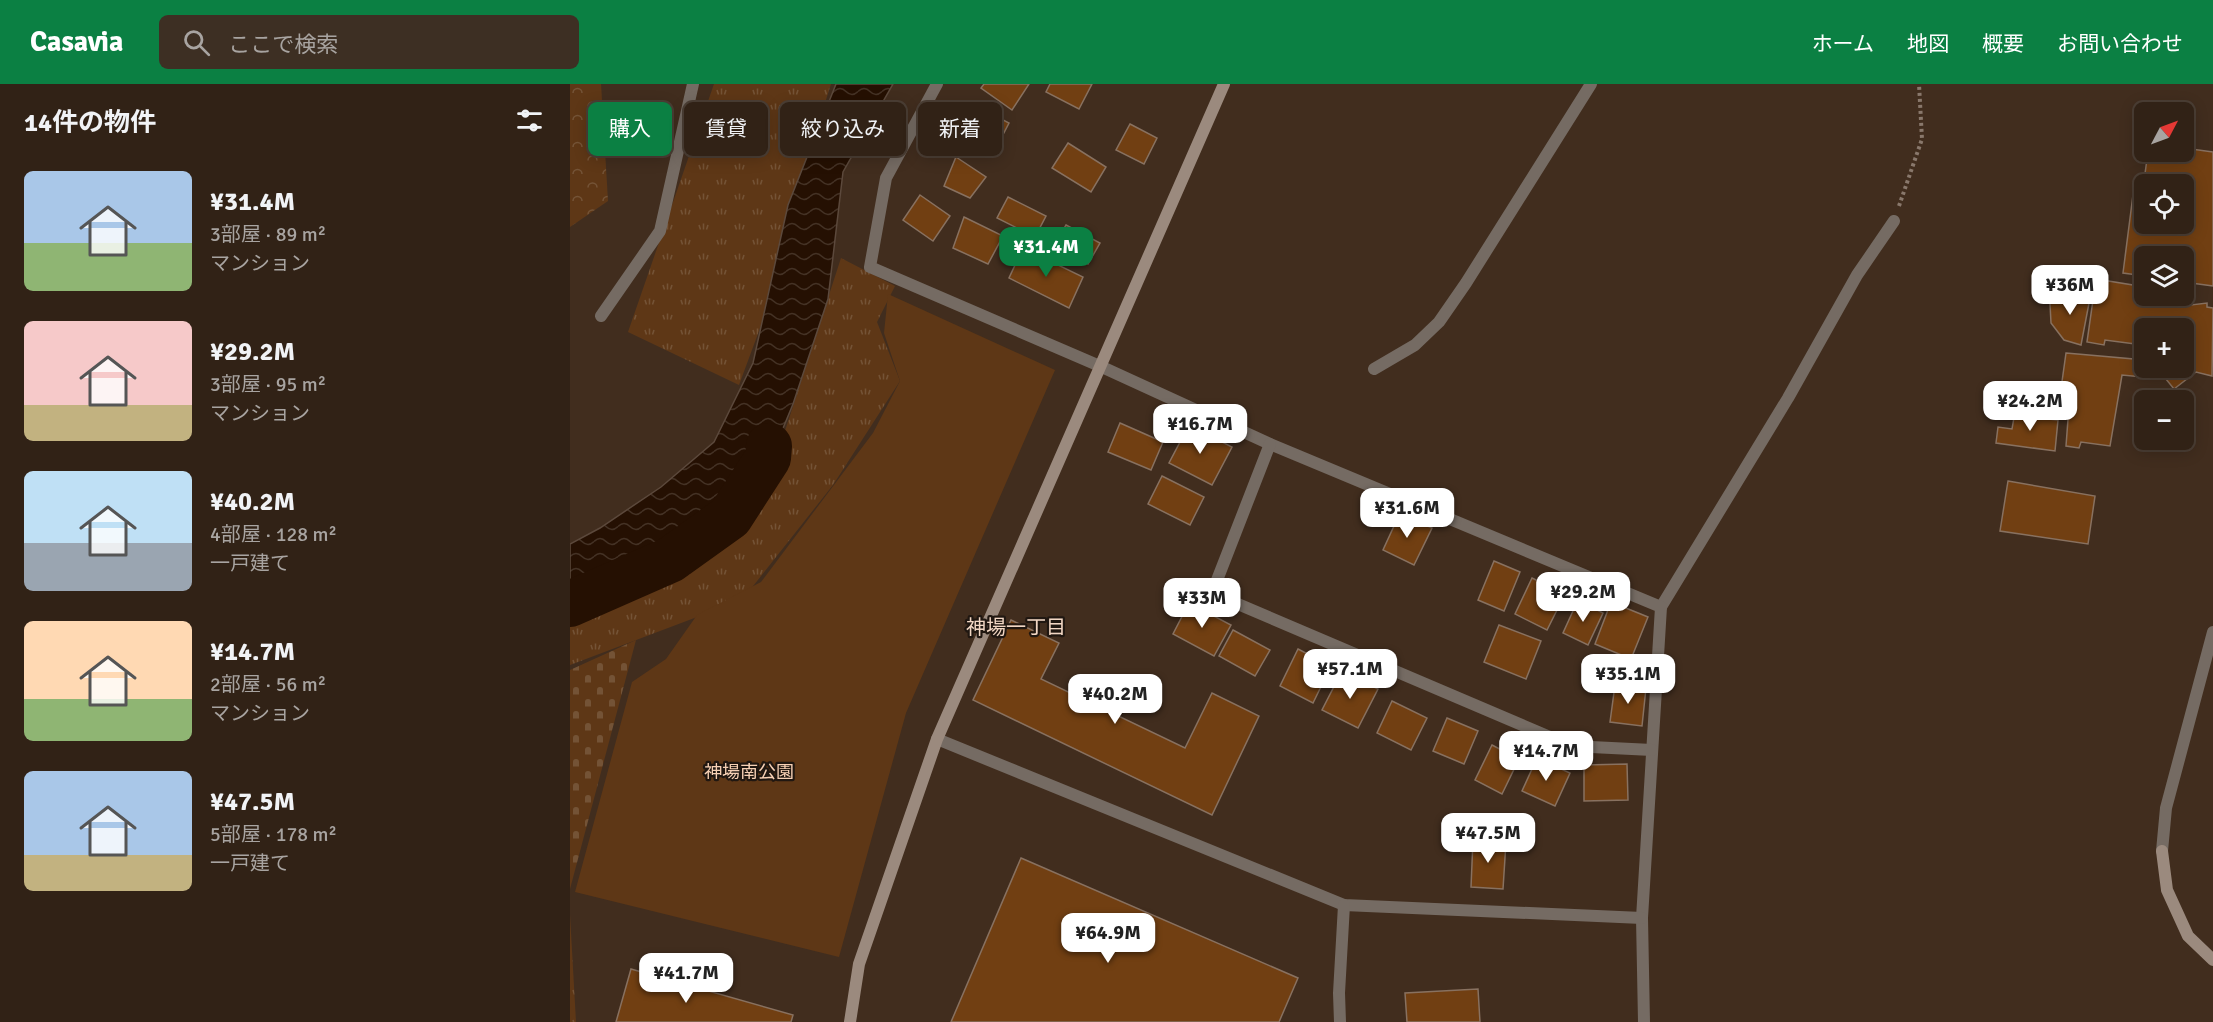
<!DOCTYPE html>
<html lang="ja">
<meta charset="utf-8">
<style>
body{margin:0;font-family:Signika,"Noto Sans JP",sans-serif;background:#3d2f23;color:#f1f3f6;height:100vh;display:flex;flex-direction:column;font-size:22px;white-space:nowrap}
*{box-sizing:border-box;margin:0}
p{font-size:20px;color:#a8a4a1}
.icon{flex:none;width:33px;height:33px;fill:none;stroke:currentColor;stroke-width:2;stroke-linecap:round;stroke-linejoin:round}
.map{position:relative;flex:1;overflow:hidden}
.drawer{display:flex;flex-direction:column;background:#312216;width:570px}
.drawer>*{flex:none}
.top-card{position:absolute;left:18px;top:18px;width:570px;height:54px;display:flex;gap:12px}
.needle{width:39px;rotate:49deg}
.controls{position:absolute;left:1564px;top:18px;display:grid;gap:12px}
.controls a{display:grid;place-items:center;width:60px;height:60px;border-radius:9px;background:#312216;box-shadow:0 3px 15px #0003,0 0 0 2px #4c3f35;font-size:30px}
.price{position:absolute;translate:-50% -51px;padding:0 14px;border-radius:12px;background:#fff;color:#222;font-size:20px;line-height:39px;filter:drop-shadow(0 2px 3px #0008)}
.price::after{content:'';position:absolute;left:50%;top:36px;width:18px;height:14px;margin-left:-9px;background:inherit;clip-path:polygon(0 0,100% 0,50% 100%)}
.price.active{background:#0b8043;color:#fff}
ul{padding:0;list-style:none}
li{display:flex;align-items:center;gap:18px;height:150px;padding:0 24px}
li span{display:grid;place-items:center;flex:none;width:168px;height:120px;border-radius:9px;color:#555}
li>.icon{margin-inline-start:auto}
span .icon{width:72px;height:72px;fill:#fffc;stroke-width:1}
li b{font-size:26px}
h2{display:flex;justify-content:space-between;align-items:center;height:72px;padding:0 24px;font-size:26px}
.pill{padding:0 21px;border-radius:9px;background:#312216;box-shadow:0 3px 15px #0003,0 0 0 2px #4c3f35;font-size:21px;line-height:54px}
.pill.active{background:#0b8043;color:#fff}
header{display:flex;align-items:center;gap:36px;box-sizing:border-box;height:84px;padding:0 30px;background:#0b8043;color:#fff}
header strong{font-size:28px}
nav{display:flex;gap:33px;margin-inline-start:auto;font-size:21px}
.search{width:420px;height:54px;background:#3d2f23;display:flex;align-items:center;gap:15px;box-sizing:border-box;padding:0 21px;border-radius:9px;color:#a8a4a1;font-size:22px}
main{display:flex;flex:1;min-height:0}
.map>svg:first-child{display:block}
.grass{fill:url(#grass-tufts)}
.forest{fill:url(#forest-crowns)}
.cemetery{fill:url(#cemetery-stones)}
.green{fill:#5e3716}
.water{fill:url(#water-waves);stroke:#5c493c;stroke-width:1.5}
.lines{fill:none;stroke-linecap:round;stroke-linejoin:round}
.river{stroke:#251002;stroke-width:46}
.building{fill:#713f12;stroke:#887160;stroke-width:1.5;fill-rule:evenodd}
.path{stroke:#89786c;stroke-width:4;stroke-dasharray:3 3;stroke-linecap:butt}
.lane{stroke:#756b63;stroke-width:12}
.street{stroke:#756b63;stroke-width:12}
.secondary{stroke:#9b8a7e;stroke-width:12}
.labels{text-anchor:middle;stroke-width:4.5;stroke-linejoin:round;paint-order:stroke}
.park-label{font-size:18px;fill:#f6d0b4;stroke:#201711}
.neighbourhood-label{font-size:20px;fill:#f2d7c4;stroke:#201711}
</style>
<header>
<strong>Casavia</strong>
<div class="search"><svg class="icon" aria-label="search" viewBox="0 0 24 24"><circle cx="10" cy="10" r="6"/><path d="M15 15l6 6"/></svg>ここで検索</div>
<nav><a>ホーム</a><a>地図</a><a>概要</a><a>お問い合わせ</a></nav>
</header>
<main>
<section class="drawer">
<h2>14件の物件<svg class="icon" aria-label="filters" viewBox="0 0 24 24"><path d="M4 7h16M4 17h16"/><circle cx="9" cy="7" r="2"/><circle cx="15" cy="17" r="2"/></svg></h2>
<ul>
<li><span style="background:linear-gradient(#a9c7e8 60%,#8fb573 0)"><svg class="icon" aria-label="home" viewBox="0 0 24 24"><path d="M3 11l9-7 9 7M6 9v11h12V9"/></svg></span><div><b>¥31.4M</b><p>3部屋 · 89 m²</p><p>マンション</p></div></li>
<li><span style="background:linear-gradient(#f6c9c9 70%,#c2b280 0)"><svg class="icon" aria-label="home" viewBox="0 0 24 24"><path d="M3 11l9-7 9 7M6 9v11h12V9"/></svg></span><div><b>¥29.2M</b><p>3部屋 · 95 m²</p><p>マンション</p></div></li>
<li><span style="background:linear-gradient(#bfe0f5 60%,#9aa5b1 0)"><svg class="icon" aria-label="home" viewBox="0 0 24 24"><path d="M3 11l9-7 9 7M6 9v11h12V9"/></svg></span><div><b>¥40.2M</b><p>4部屋 · 128 m²</p><p>一戸建て</p></div></li>
<li><span style="background:linear-gradient(#ffd9b3 65%,#8fb573 0)"><svg class="icon" aria-label="home" viewBox="0 0 24 24"><path d="M3 11l9-7 9 7M6 9v11h12V9"/></svg></span><div><b>¥14.7M</b><p>2部屋 · 56 m²</p><p>マンション</p></div></li>
<li><span style="background:linear-gradient(#a9c7e8 70%,#c2b280 0)"><svg class="icon" aria-label="home" viewBox="0 0 24 24"><path d="M3 11l9-7 9 7M6 9v11h12V9"/></svg></span><div><b>¥47.5M</b><p>5部屋 · 178 m²</p><p>一戸建て</p></div></li>
</ul>
</section>
<div class="map">
<svg width="1643" height="938" viewBox="0 0 1643 938">
<defs>
<pattern id="grass-tufts" width="24" height="20" patternUnits="userSpaceOnUse" patternTransform="scale(1.5)"><rect width="24" height="20" fill="#5e3716"/><path d="M3 7l-1-3M5 7V3M7 7l1-3M15 17l-1-3M17 17v-4M19 17l1-3" fill="none" stroke="#745336"/></pattern>
<pattern id="forest-crowns" width="20" height="18" patternUnits="userSpaceOnUse" patternTransform="scale(1.5)"><rect width="20" height="18" fill="#5e3716"/><path d="M2 6a3 3 0 1 1 6 0M12 15a3 3 0 1 1 6 0" fill="none" stroke="#745336"/></pattern>
<pattern id="cemetery-stones" width="16" height="16" patternUnits="userSpaceOnUse" patternTransform="scale(1.5)"><rect width="16" height="16" fill="#5e3716"/><path d="M2 7V4a2 2 0 0 1 4 0v3zM10 15v-3a2 2 0 0 1 4 0v3z" fill="#745336"/></pattern>
<pattern id="water-waves" width="16" height="10" patternUnits="userSpaceOnUse" patternTransform="scale(1.5)"><rect width="16" height="10" fill="#251002"/><path d="M0 5q4-4 8 0t8 0" fill="none" stroke="#443225"/></pattern>
</defs>
<rect width="100%" height="100%" fill="#412d1e"/>
<g class="grass">
<path d="M144,0H261L238,72L193,236L169,301L58,248Z"/>
<path d="M271,174L325,202L307,238L330,297L263,401L172,516L0,581V522L55,496L192,418Z"/>
<path d="M0,831L6,938H0Z"/>
</g>
<path class="forest" d="M0,0H31L38,117L0,143Z"/>
<path class="cemetery" d="M66,556L0,805V586Z"/>
<path class="green" d="M318,210L485,286L336,629L269,873L5,808L62,598L96,575L127,531L191,498L303,349L330,297L314,249Z"/>
<path class="water" d="M266,0H323L273,88L258,215L223,320L190,400L100,476L0,527V460L30,444L91,403L144,358L183,279L218,121Z"/>
<g class="lines">
<path class="river" d="M0,520L100,476L160,433L198,374L199,362"/>
</g>
<g class="building">
<path d="M414,0H459L442,26L411,4Z"/>
<path d="M480,0H522L509,25L476,8Z"/>
<path d="M401,19L439,39L425,66L387,46Z"/>
<path d="M560,40L587,54L574,80L546,66Z"/>
<path d="M498,59L536,83L521,108L482,84Z"/>
<path d="M1614,64L1643,68V202L1614,198V172H1575V192L1553,189L1564,103L1573,104L1578,68H1614ZM1575,100H1614V140H1575Z"/>
<path d="M386,73L416,93L400,114L374,102Z"/>
<path d="M350,111L380,132L363,157L333,136Z"/>
<path d="M438,113L476,132L465,153L427,134Z"/>
<path d="M394,133L433,152L418,180L383,164Z"/>
<path d="M496,141L530,159L518,180L484,162Z"/>
<path d="M453,164L513,193L499,224L439,194Z"/>
<path d="M1526,195L1575,203V212H1614V209L1620,210L1621,221L1637,219V223L1643,224L1642,292L1626,288L1604,305L1587,284H1614V244H1575V263L1573,261L1535,256L1534,261L1517,258Z"/>
<path d="M1499,205L1512,209V211L1520,214L1511,261L1494,256L1481,239L1480,220Z"/>
<path d="M1496,269L1575,276L1573,293L1552,291L1540,362L1511,358L1509,364L1496,362L1499,322L1489,319Z"/>
<path d="M1445,328L1469,331V334L1488,336L1485,367L1426,359L1428,343L1442,345Z"/>
<path d="M550,339L593,358L581,386L538,368Z"/>
<path d="M619,341L662,363L642,401L599,379Z"/>
<path d="M592,392L634,413L620,441L578,420Z"/>
<path d="M1438,397L1525,412L1518,460L1430,447Z"/>
<path d="M830,429L862,444L844,481L813,466Z"/>
<path d="M924,477L950,488L934,527L908,516Z"/>
<path d="M962,494L995,510L977,546L945,530Z"/>
<path d="M1008,516L1033,529L1018,561L993,549Z"/>
<path d="M1041,518L1078,533L1061,575L1025,560Z"/>
<path d="M619,519L661,541L644,572L603,550Z"/>
<path d="M441,536L489,559L471,595L615,664L642,609L689,632L642,731L403,616Z"/>
<path d="M929,541L971,557L956,595L914,578Z"/>
<path d="M663,546L700,566L685,592L649,572Z"/>
<path d="M728,565L761,582L743,619L710,602Z"/>
<path d="M772,587L808,605L788,644L752,626Z"/>
<path d="M1045,601L1076,604L1072,642L1040,638Z"/>
<path d="M822,617L857,634L841,666L807,649Z"/>
<path d="M877,634L908,647L894,680L863,667Z"/>
<path d="M922,661L949,675L932,710L905,696Z"/>
<path d="M967,674L1000,689L985,722L952,707Z"/>
<path d="M1057,680L1058,716L1014,717V681Z"/>
<path d="M903,756L936,758L933,805L901,803Z"/>
<path d="M451,774L728,894L709,938H381Z"/>
<path d="M61,885L223,931L221,938H46Z"/>
<path d="M908,905L910,938H837L835,909Z"/>
</g>
<g class="lines">
<path class="path" d="M1329,122L1352,55L1349,0"/>
<path class="lane" d="M1091,523L1218,314L1287,191L1324,137"/>
<g class="street">
<path d="M367,0L316,94L300,183L532,283L700,360L1091,523L1072,834L1074,938"/>
<path d="M31,232L90,147L123,0"/>
<path d="M804,285L845,261L869,238L896,199L1021,0"/>
<path d="M700,360L642,509L1001,662L1082,666"/>
<path d="M367,655L774,821L1072,834"/>
<path d="M1592,767L1596,724L1643,548"/>
<path d="M770,938L769,909L774,821"/>
</g>
<g class="secondary">
<path d="M1592,767L1597,806L1618,852L1643,876"/>
<path d="M280,938L289,880L367,655L654,0"/>
</g>
</g>
<g class="labels">
<g class="park-label">
<text x="179" y="694">神場南公園</text>
</g>
<g class="neighbourhood-label">
<text x="446" y="550">神場一丁目</text>
</g>
</g>
</svg>
<div class="controls">
<a><svg class="needle" viewBox="-14 -14 28 28"><path d="M0-13l5 13h-10z" fill="#e53935"/><path d="M0 13l5-13h-10z" fill="#a8a4a1"/></svg></a>
<a><svg class="icon" aria-label="locate" viewBox="0 0 24 24"><circle cx="12" cy="12" r="6"/><path d="M12 2v4M12 18v4M2 12h4M18 12h4"/></svg></a>
<a><svg class="icon" aria-label="layers" viewBox="0 0 24 24"><path d="M12 4l9 5-9 5-9-5zM3 14l9 5 9-5"/></svg></a>
<a>+</a>
<a>−</a>
</div>
<b class="price active" style="left:476px;top:194px">¥31.4M</b>
<b class="price" style="left:1500px;top:232px">¥36M</b>
<b class="price" style="left:1460px;top:348px">¥24.2M</b>
<b class="price" style="left:630px;top:371px">¥16.7M</b>
<b class="price" style="left:837px;top:455px">¥31.6M</b>
<b class="price" style="left:1013px;top:539px">¥29.2M</b>
<b class="price" style="left:632px;top:545px">¥33M</b>
<b class="price" style="left:780px;top:616px">¥57.1M</b>
<b class="price" style="left:1058px;top:621px">¥35.1M</b>
<b class="price" style="left:545px;top:641px">¥40.2M</b>
<b class="price" style="left:976px;top:698px">¥14.7M</b>
<b class="price" style="left:918px;top:780px">¥47.5M</b>
<b class="price" style="left:538px;top:880px">¥64.9M</b>
<b class="price" style="left:116px;top:920px">¥41.7M</b>
<div class="top-card">
<a class="pill active">購入</a>
<a class="pill">賃貸</a>
<a class="pill">絞り込み</a>
<a class="pill">新着</a>
</div>
</div>
</main>
